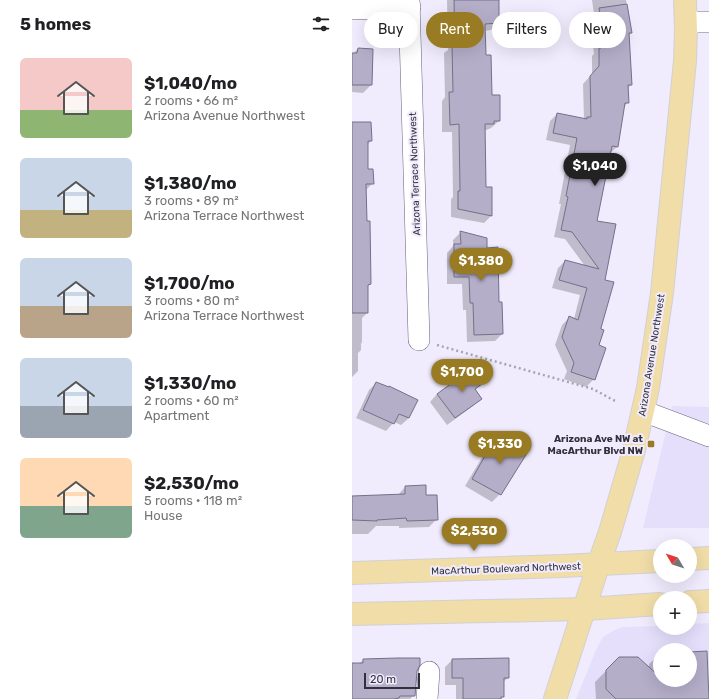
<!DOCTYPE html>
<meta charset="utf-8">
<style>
body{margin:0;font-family:Rubik,sans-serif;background:#f6f6f6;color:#202124;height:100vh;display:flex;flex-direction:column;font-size:15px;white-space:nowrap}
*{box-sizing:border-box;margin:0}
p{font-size:13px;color:#757577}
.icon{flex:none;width:22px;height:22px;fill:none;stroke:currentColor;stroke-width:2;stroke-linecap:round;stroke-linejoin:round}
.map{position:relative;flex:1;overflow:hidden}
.drawer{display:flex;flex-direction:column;background:#fff;width:352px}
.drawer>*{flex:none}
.guide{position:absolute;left:12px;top:12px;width:285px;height:36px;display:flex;gap:8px}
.needle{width:26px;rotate:309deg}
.fabs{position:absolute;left:301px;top:539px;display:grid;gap:8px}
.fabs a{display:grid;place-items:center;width:44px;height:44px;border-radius:50%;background:#fff;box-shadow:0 4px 16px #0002;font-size:20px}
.scale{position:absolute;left:12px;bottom:10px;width:56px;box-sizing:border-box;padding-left:4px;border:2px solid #33303b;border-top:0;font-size:11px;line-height:14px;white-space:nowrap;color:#33303b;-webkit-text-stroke:3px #f0ecfe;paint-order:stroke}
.price{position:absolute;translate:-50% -34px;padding:0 9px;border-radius:14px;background:#997b24;color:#fff;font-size:13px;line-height:26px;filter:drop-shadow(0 1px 2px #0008)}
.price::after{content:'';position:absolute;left:50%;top:24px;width:12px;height:9px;margin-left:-6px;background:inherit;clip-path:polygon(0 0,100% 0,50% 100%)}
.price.selected{background:#222;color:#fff}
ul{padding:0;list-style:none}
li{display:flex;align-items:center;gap:12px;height:100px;padding:0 20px}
li span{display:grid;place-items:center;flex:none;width:112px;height:80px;border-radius:6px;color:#555}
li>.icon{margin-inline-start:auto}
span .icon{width:48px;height:48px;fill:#fffc;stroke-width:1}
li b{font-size:17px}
h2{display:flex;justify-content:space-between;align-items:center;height:48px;padding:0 20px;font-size:17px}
.chip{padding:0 14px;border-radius:18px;background:#fff;box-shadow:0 4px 16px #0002;font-size:14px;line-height:36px}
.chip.selected{background:#997b24;color:#fff}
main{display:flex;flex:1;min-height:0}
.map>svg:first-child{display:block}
.built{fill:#e5dffc;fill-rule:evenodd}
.shadow{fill:#0003}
.building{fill:#b4aec9;stroke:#757089}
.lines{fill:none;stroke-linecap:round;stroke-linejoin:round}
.minor-casing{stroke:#666079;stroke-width:22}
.major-casing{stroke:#d2d1d4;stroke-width:24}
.path{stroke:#a7a4b3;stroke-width:2.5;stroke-dasharray:2 3;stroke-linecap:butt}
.minor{stroke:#fff;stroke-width:21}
.major{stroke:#f1dda8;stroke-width:22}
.poi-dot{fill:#997b24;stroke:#f0ecfe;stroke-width:1.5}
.labels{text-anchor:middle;stroke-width:4;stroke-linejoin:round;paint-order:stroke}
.street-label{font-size:10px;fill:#33303b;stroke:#f0ecfe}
.poi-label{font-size:10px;font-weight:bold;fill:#33303b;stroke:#f0ecfe;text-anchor:end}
</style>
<main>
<section class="drawer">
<h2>5 homes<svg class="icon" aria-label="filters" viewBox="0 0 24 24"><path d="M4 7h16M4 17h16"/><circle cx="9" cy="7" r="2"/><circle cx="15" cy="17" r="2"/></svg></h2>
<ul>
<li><span style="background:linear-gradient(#f6c9c9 65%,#8fb573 0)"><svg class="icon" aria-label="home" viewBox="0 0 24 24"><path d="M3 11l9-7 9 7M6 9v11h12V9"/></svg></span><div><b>$1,040/mo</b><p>2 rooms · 66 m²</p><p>Arizona Avenue Northwest</p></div></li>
<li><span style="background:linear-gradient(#c9d6e8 65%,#c2b280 0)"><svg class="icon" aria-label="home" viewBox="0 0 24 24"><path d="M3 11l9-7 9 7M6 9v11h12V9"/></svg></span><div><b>$1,380/mo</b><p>3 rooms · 89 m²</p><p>Arizona Terrace Northwest</p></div></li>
<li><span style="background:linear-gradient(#c9d6e8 60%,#b9a48a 0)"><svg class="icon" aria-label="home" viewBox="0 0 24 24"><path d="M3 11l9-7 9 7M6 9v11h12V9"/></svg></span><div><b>$1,700/mo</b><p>3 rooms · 80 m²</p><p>Arizona Terrace Northwest</p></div></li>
<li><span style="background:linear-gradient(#c9d6e8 60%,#9aa5b1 0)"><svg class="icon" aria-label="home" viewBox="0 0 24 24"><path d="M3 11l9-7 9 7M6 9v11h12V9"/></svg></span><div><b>$1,330/mo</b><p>2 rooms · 60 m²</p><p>Apartment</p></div></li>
<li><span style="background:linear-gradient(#ffd9b3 60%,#7fa58c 0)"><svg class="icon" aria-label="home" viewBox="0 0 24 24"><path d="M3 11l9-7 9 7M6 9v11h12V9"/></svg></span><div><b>$2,530/mo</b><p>5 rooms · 118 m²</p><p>House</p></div></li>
</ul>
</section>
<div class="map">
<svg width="357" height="699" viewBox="0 0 357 699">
<rect width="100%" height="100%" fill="#f0ecfe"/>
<g class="built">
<path d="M320,406L357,407V528H291Z"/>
<path d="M357,623V699H224L244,650L251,637L261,631L271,627L308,626V628H338V624ZM308,650H338V680H308Z"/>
</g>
<g class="shadow">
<path d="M95,0H146V23L139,30L132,31L133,56L139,96L147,121L139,128L132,131L133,188L139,216L132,223L99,217V199L101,197L100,132H90V101L93,97L92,53L96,50Z"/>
<path d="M240,0H274L279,33L277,35L279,85L276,88V102L272,107L265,147L257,154L244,221L252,280L242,379L234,387L212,379L215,371L203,345L210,325L218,317L222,319L228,295L200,288L206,268L213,261L233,266L213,239L202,237L209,204H207L218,145L194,140L198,121L205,114L232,120L231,84L240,74V56L242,54L240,38L243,34L240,17L242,14Z"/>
<path d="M6,49L20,50L19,85L11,93L0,92V54Z"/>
<path d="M0,123L19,141L15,145V170L21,183L13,191L18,284L15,287V313L10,318V342L9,344V350L6,353V371L0,377Z"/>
<path d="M109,232L134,249L146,303L150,334L143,341L115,342L114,310H111L110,284H95V253L101,246V240Z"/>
<path d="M131,382L122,391L128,399L121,406L95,425L78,402L85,394Z"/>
<path d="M24,383L57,418L49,425L42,422L34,431L4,418L17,390Z"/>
<path d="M152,437L148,494L140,502L113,486L132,454Z"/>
<path d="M53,487L73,496L85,519L77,527L47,528V526H24L16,534H0V497L46,495Z"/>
<path d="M338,653L353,699H244L243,682L267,658L297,668V664L308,654V680H338Z"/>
<path d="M11,660L64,671L62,695L58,699H0V664H7Z"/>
<path d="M100,660L156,678L151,682V696L149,699H104V685H93V667Z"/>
</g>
<g class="building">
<path d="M102,0H147V23L133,24L134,55H139L140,95H148V121H142V124H133L134,187H140V216L106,209V191H108L107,124L98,125L97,92H101L100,45H103Z"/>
<path d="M275,4L280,33H277L280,85H276L277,103H273L266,147L260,146L245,221L264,224L253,280L262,282L249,328V329L252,330L247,345L254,348L243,380L219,372L222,363L210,337L217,316L226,320L235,288L207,280L213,260L247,269L220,232L209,230L216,197L214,196L225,138L201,133L205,113L235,119V117H239L238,76L247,66V48H249L247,29L250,26L247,8Z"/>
<path d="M6,48L21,49L20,85H0V53H5Z"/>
<path d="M0,122H19L20,141H16V169H21L22,184H14L15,221H18L19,284L16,285V313H0Z"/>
<path d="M108,231L135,238V248L146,247L147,302H150L151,334L122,335L121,303H118L117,277H102V244H109Z"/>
<path d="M121,367L133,382L123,389L130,399L103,418L85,394Z"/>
<path d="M24,382L37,387V386L66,400L57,418L47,414L42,424L11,410Z"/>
<path d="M152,435L177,450L149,495L120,479L139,445H141L143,442L147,444Z"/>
<path d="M74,485V495H85L86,520L55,521L54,518L25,520V521L0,520V496L53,494V486Z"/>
<path d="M355,651L357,699H264L254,689V670L267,657H286L308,677V680H338V652Z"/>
<path d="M46,658H68V665L65,671L63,696H48L47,698L42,699H0V663H11V659Z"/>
<path d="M157,658V678H152V697H149V699H111V678H100V659Z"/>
</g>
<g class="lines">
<defs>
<g id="minor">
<path d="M57,0L67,340"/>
<path d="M0,9L58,7"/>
<path d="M334,22H357"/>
<path d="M291,411L357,436"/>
<path d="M75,699L77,672"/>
</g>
<g id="major">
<path d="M338,559L357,558"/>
<path d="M0,573L210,566L308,561"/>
<path d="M338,602L357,601"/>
<path d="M0,614L233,609L308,604"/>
<path d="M203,699L247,563L258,532L282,450L296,388L310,293L333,61L334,30L333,0"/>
</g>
</defs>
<use href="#minor" class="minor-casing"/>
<use href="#major" class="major-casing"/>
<path class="path" d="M85,345L241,389L265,402"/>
<use href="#minor" class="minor"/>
<use href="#major" class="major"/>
</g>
<rect class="poi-dot" x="295" y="440" width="8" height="8" rx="2"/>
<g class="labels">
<g class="street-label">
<text transform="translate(62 174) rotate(-92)" y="4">Arizona Terrace Northwest</text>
<text transform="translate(299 355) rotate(-81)" y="4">Arizona Avenue Northwest</text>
<text transform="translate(154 568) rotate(-2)" y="4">MacArthur Boulevard Northwest</text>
</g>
<g class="poi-label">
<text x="291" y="442">Arizona Ave NW at<tspan x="291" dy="12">MacArthur Blvd NW</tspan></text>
</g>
</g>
</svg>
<div class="fabs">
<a><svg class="needle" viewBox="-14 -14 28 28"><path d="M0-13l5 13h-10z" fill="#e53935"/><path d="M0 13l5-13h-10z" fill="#757577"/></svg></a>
<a>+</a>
<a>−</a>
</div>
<div class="scale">20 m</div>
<b class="price selected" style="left:243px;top:187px">$1,040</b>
<b class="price" style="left:129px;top:282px">$1,380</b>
<b class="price" style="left:110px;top:393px">$1,700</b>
<b class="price" style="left:148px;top:465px">$1,330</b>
<b class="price" style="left:122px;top:552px">$2,530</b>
<div class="guide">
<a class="chip">Buy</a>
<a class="chip selected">Rent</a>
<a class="chip">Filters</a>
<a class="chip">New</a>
</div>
</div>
</main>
